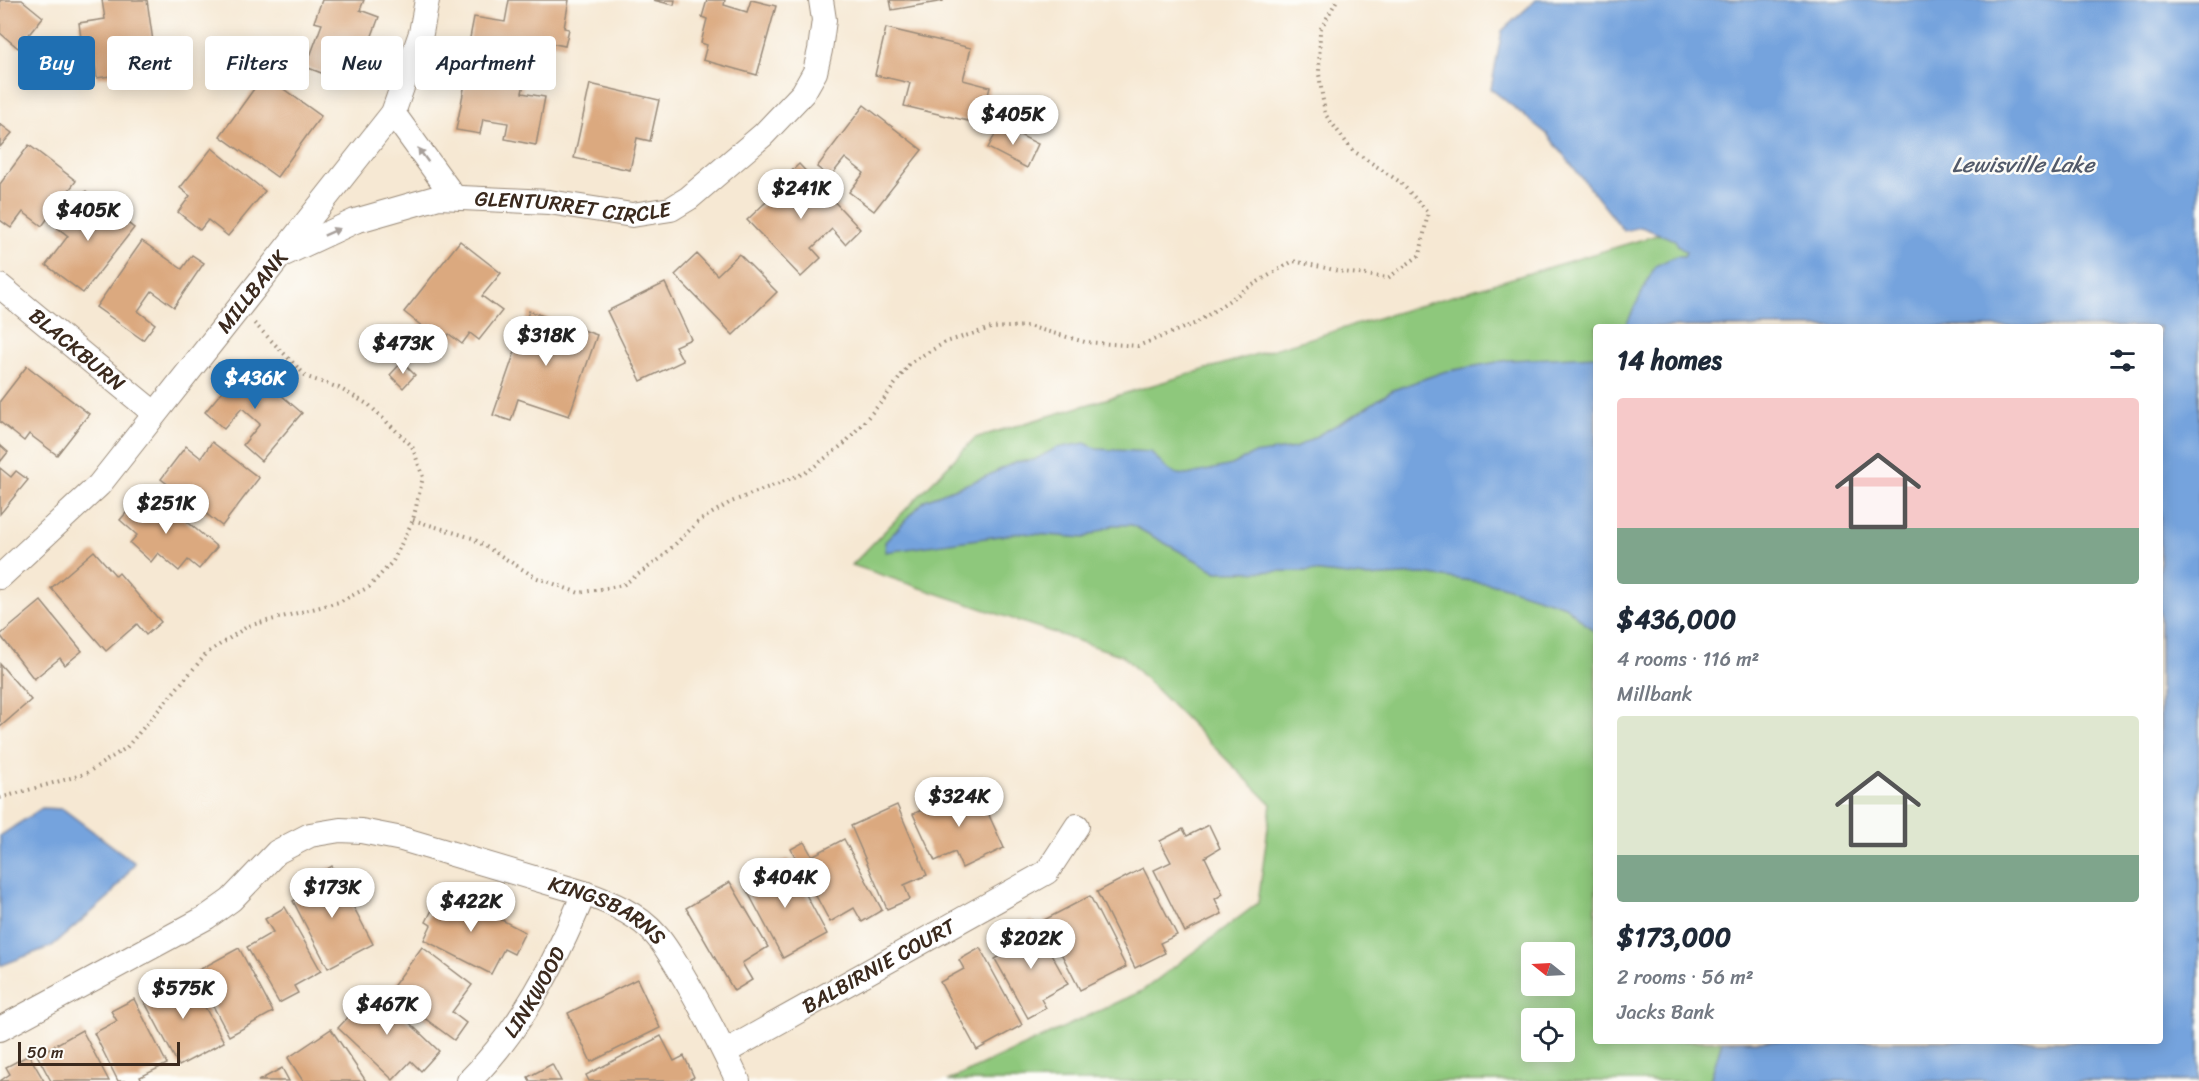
<!DOCTYPE html>
<meta charset="utf-8">
<style>
body{margin:0;font-family:Sriracha,sans-serif;background:#f2f2f3;color:#1f2937;height:100vh;display:flex;flex-direction:column;font-size:22px;white-space:nowrap}
*{box-sizing:border-box;margin:0}
p{font-size:20px;color:#747a83}
.icon{flex:none;width:33px;height:33px;fill:none;stroke:currentColor;stroke-width:2;stroke-linecap:round;stroke-linejoin:round}
.map{position:relative;flex:1;overflow:hidden}
.panel{position:absolute;left:1593px;top:324px;width:570px;height:720px;display:flex;flex-direction:column;background:#fff;border-radius:6px;box-shadow:0 3px 15px #0003}
.panel>*{flex:none}
.banner{position:absolute;left:18px;top:36px;width:570px;height:54px;display:flex;gap:12px}
.needle{width:39px;rotate:288deg}
.tools{position:absolute;left:1521px;top:942px;display:grid;gap:12px}
.tools a{display:grid;place-items:center;width:54px;height:54px;border-radius:6px;background:#fff;box-shadow:0 3px 15px #0003;font-size:30px}
.scale{position:absolute;left:18px;bottom:15px;width:162px;box-sizing:border-box;padding-left:6px;border:3px solid #3b2a1e;border-top:0;font-size:16px;line-height:21px;white-space:nowrap;color:#3b2a1e;-webkit-text-stroke:4px #fdfcf7;paint-order:stroke}
.price{position:absolute;translate:-50% -51px;padding:0 14px;border-radius:21px;background:#fff;color:#222;font-size:20px;line-height:39px;filter:drop-shadow(0 2px 3px #0008)}
.price::after{content:'';position:absolute;left:50%;top:36px;width:18px;height:14px;margin-left:-9px;background:inherit;clip-path:polygon(0 0,100% 0,50% 100%)}
.price.active{background:#1f6fb2;color:#fff}
ul{padding:0;list-style:none}
li{display:grid;align-content:center;gap:12px;height:318px;padding:0 24px}
li span{display:grid;place-items:center;height:186px;border-radius:6px;color:#555}
li>.icon{margin-inline-start:auto}
span .icon{width:108px;height:108px;fill:#fffc;stroke-width:1}
li b{font-size:26px}
h2{display:flex;justify-content:space-between;align-items:center;height:72px;padding:0 24px;font-size:26px}
.pill{padding:0 21px;border-radius:6px;background:#fff;box-shadow:0 3px 15px #0003;font-size:21px;line-height:54px}
.pill.active{background:#1f6fb2;color:#fff}
.map>svg:first-child{display:block}
.green{fill:#8ec87c;stroke:#64794d;stroke-width:1.5;fill-rule:evenodd}
.water{fill:#74a3dd;stroke:#58667e;stroke-width:1.5}
.building{fill:#dba97f}
.lines{fill:none;stroke-linecap:round;stroke-linejoin:round}
.minor-casing{stroke:#988978;stroke-width:26}
.path{stroke:#988978;stroke-width:4;stroke-dasharray:1.5 4.5;stroke-linecap:butt}
.minor{stroke:#fff;stroke-width:24}
.oneway{fill:#a79f9a}
.labels{text-anchor:middle;stroke-width:5;stroke-linejoin:round;paint-order:stroke}
.street-label{font-size:21px;fill:#3b2a1e;stroke:#fdfcf7}
.water-label{font-size:22px;font-style:italic;fill:#525a6a;stroke:#fdfcf7}
</style>
<div class="map">
<svg width="2199" height="1081" viewBox="0 0 2199 1081">
<rect width="100%" height="100%" fill="#fdfcf7"/>
<filter id="ink" filterUnits="userSpaceOnUse"><feTurbulence type="fractalNoise" baseFrequency=".0167" numOctaves="2"/><feDisplacementMap in="SourceGraphic" scale="12" xChannelSelector="R" yChannelSelector="G"/><feConvolveMatrix kernelMatrix="1 2 1 2 8 2 1 2 1" color-interpolation-filters="sRGB"/></filter>
<filter id="wash" filterUnits="userSpaceOnUse"><feTurbulence type="fractalNoise" baseFrequency=".008" numOctaves="4" result="noise"/><feDisplacementMap in="SourceGraphic" scale="24" xChannelSelector="R" yChannelSelector="G"/><feGaussianBlur stdDeviation="1.35" result="paint"/><feColorMatrix in="noise" values="0 0 0 0 0 0 0 0 0 0 0 0 0 0 0 0 0 1.4 0 .05"/><feComposite in="paint" operator="in"/></filter>
<g filter="url(#wash)">
<rect width="100%" height="100%" fill="#f6e8d3"/>
<path class="green" d="M1946,149L2199,280V1081H948L1142,991L1258,903L1271,804L1123,656L852,565L975,438ZM1596,327H2160V1041H1596ZM1532,952H1564V986H1532ZM1532,1018H1564V1052H1532Z"/>
<g class="water">
<path d="M1536,0H2199V1081H1710L1722,1041H2160V327H1625L1655,266L1676,256H1684L1686,252L1679,247L1675,240L1641,227L1624,231L1547,134L1491,89L1502,31Z"/>
<path d="M1596,356V633L1565,606L1499,585L1423,574L1365,577L1311,571L1217,572L1132,525H1113L1084,538L1021,533L886,552L885,542L925,500L985,477L1015,462L1034,460L1056,448L1085,443L1097,449L1151,452L1166,468L1176,474L1187,475L1232,465L1253,454L1295,448L1356,414L1393,390L1443,372L1508,360Z"/>
<path d="M42,808L63,809L135,863L109,897L52,946L0,966V836Z"/>
</g>
<g id="blocks">
<g class="building">
<path d="M0,0H22L43,17L18,48L0,33Z"/>
<path d="M102,0H147L157,69L97,78L92,45L82,46L79,23L105,19Z"/>
<path d="M322,0H364L360,10L379,17L370,41L363,39L347,83L306,67L322,24L314,22Z"/>
<path d="M509,0H569L564,28L569,29L565,46L545,42L542,56L469,43L474,17L505,22Z"/>
<path d="M653,0H675L674,5Z"/>
<path d="M707,0H725L724,5L747,12L751,0L776,6L757,75L703,60L707,45L701,43L707,19L702,17Z"/>
<path d="M890,0H943V1L892,10Z"/>
<path d="M886,28L971,48L963,80L990,87L981,124L904,106L910,83L875,75Z"/>
<path d="M468,68L525,79L522,93L545,97L536,145L505,139L508,123L483,119L480,134L456,130Z"/>
<path d="M264,75L321,116L277,177L220,136Z"/>
<path d="M590,84L659,100L650,141L637,138L630,170L574,158Z"/>
<path d="M864,105L922,150L874,211L849,192L864,173L845,158L830,177L817,167Z"/>
<path d="M0,124L12,133L0,147Z"/>
<path d="M1000,125L1038,144L1027,168L988,148Z"/>
<path d="M29,145L76,181L42,226L23,212L11,228L0,220V184Z"/>
<path d="M212,148L265,191L228,236L208,220L200,230L178,212L190,196L180,188Z"/>
<path d="M799,164L860,229L845,244L832,229L812,248L821,258L801,277L747,220L784,185L781,181Z"/>
<path d="M86,191L134,228L83,293L46,265L68,236L58,228Z"/>
<path d="M142,241L182,269L192,255L204,263L174,307L152,291L138,311L155,324L143,340L96,307Z"/>
<path d="M460,241L501,273L482,296L502,311L479,340L470,333L462,344L449,334L442,342L404,312Z"/>
<path d="M697,254L717,275L739,254L777,292L733,335L675,275Z"/>
<path d="M665,283L691,339L675,346L683,361L641,381L607,311Z"/>
<path d="M529,311L597,335L569,416L518,399L511,421L493,415Z"/>
<path d="M402,362L415,375L403,388L390,375Z"/>
<path d="M245,364L302,413L261,461L243,445L260,424L242,408L224,429L205,412Z"/>
<path d="M27,366L89,414L57,455L29,434L24,441L0,422V401Z"/>
<path d="M212,442L259,478L222,526L161,479L186,446L201,458Z"/>
<path d="M0,445L8,452L0,462Z"/>
<path d="M0,468L11,477L16,471L28,480L0,514Z"/>
<path d="M157,496L217,547L199,569L188,560L179,571L158,553L151,562L130,543L137,535L120,520L139,498L148,506Z"/>
<path d="M94,551L116,576L119,573L161,622L146,635L137,624L106,651L51,588Z"/>
<path d="M41,601L82,651L65,665L60,658L34,679L0,635Z"/>
<path d="M0,664L31,700L0,727Z"/>
<path d="M975,785L1004,848L962,868L955,852L935,861L913,814Z"/>
<path d="M897,805L927,875L904,885L910,899L887,909L851,826Z"/>
<path d="M1209,825L1220,848L1205,857L1223,894L1215,899L1222,914L1185,932L1154,870L1171,862L1160,841L1183,829L1187,836Z"/>
<path d="M844,839L882,910L862,922L854,908L830,922L791,849L804,842L812,856Z"/>
<path d="M787,859L827,934L783,958L743,883Z"/>
<path d="M332,866L373,944L328,968L293,901L315,889L310,879Z"/>
<path d="M1143,868L1177,935L1160,943L1165,953L1135,968L1097,892Z"/>
<path d="M730,882L768,947L742,963L752,980L734,991L686,908Z"/>
<path d="M448,892L525,932L514,954L504,949L491,974L424,940L431,925L426,922L436,902L442,905Z"/>
<path d="M1090,896L1126,967L1080,990L1044,920Z"/>
<path d="M285,907L321,971L294,986L298,993L279,1003L247,947L273,932L265,919Z"/>
<path d="M1032,920L1068,984L1041,999L1046,1008L1028,1018L995,959L1020,945L1013,931Z"/>
<path d="M422,947L472,985L452,1012L466,1023L454,1040L389,992Z"/>
<path d="M239,948L273,1012L229,1036L195,972Z"/>
<path d="M980,948L1022,1025L977,1050L940,982L964,969L959,960Z"/>
<path d="M187,974L224,1042L179,1066L143,999Z"/>
<path d="M637,979L660,1028L591,1062L568,1013Z"/>
<path d="M374,989L439,1051L421,1071L411,1061L393,1080L338,1028Z"/>
<path d="M134,999L167,1064L140,1077L142,1081H118L94,1033L117,1021L111,1011Z"/>
<path d="M331,1029L366,1081H303L288,1058Z"/>
<path d="M82,1030L109,1081H51L37,1055Z"/>
<path d="M661,1036L674,1061L684,1056L694,1077L686,1081H589L586,1075Z"/>
<path d="M29,1055L44,1081H0L10,1074L6,1067Z"/>
<path d="M552,1064L561,1081H530L528,1077Z"/>
<path d="M282,1068L289,1081H258Z"/>
</g>
</g>
</g>
<g filter="url(#ink)">
<use href="#blocks" fill-opacity="0" stroke="#988978" stroke-width="1.5"/>
<g class="lines">
<defs>
<g id="minor">
<path d="M393,113L454,197"/>
<path id="s1" d="M284,254L355,221L439,197L549,202L632,215L671,209L689,198L763,135L803,93L815,72L820,50L824,20L821,0"/>
<path id="s2" d="M0,286L154,413"/>
<path id="s3" d="M0,577L99,485L393,113L421,33L427,0"/>
<path id="s4" d="M0,1029L207,917L231,900L277,852L310,835L340,830L361,831L402,839L584,893C610,902 638,914 656,935C666,946 674,961 682,974C703,1009 720,1043 738,1081"/>
<path id="s5" d="M725,1052L1047,872L1077,826"/>
<path id="s6" d="M469,1081C523,1027 555,963 584,893"/>
</g>
</defs>
<use href="#minor" class="minor-casing"/>
<g class="path">
<path d="M413,520L472,538L535,577L579,593L623,585L660,559L699,521L731,502L807,472L845,443L885,398L911,362L946,342L991,328L1028,326L1085,342L1138,346L1196,323L1246,289L1293,261L1344,272L1388,278L1420,255L1428,212L1400,182L1352,150L1325,114L1319,74L1320,30L1337,0"/>
<path d="M0,798L85,774L126,748L207,653L248,626L339,602L369,587L393,561L413,520L423,477L412,446L369,405L339,388L307,377L254,323"/>
</g>
<use href="#minor" class="minor"/>
</g>
<defs><path id="oneway-solid" d="M-6-.8H1V-3.2L6.5 0L1 3.2V.8H-6Z" transform="scale(1.5)"/></defs>
<g class="oneway">
<use href="#oneway-solid" transform="translate(423 155) rotate(-126)"/>
<use href="#oneway-solid" transform="translate(332 232) rotate(-24)"/>
</g>
</g>
<g class="labels">
<g class="street-label">
<text dy="7" stroke="none"><textPath href="#s1" startOffset="300">GLENTURRET CIRCLE</textPath></text>
<text dy="7" stroke="none"><textPath href="#s3" startOffset="382">MILLBANK</textPath></text>
<text dy="7" stroke="none"><textPath href="#s2" startOffset="100">BLACKBURN</textPath></text>
<text dy="7" stroke="none"><textPath href="#s4" startOffset="680">KINGSBARNS</textPath></text>
<text dy="7" stroke="none"><textPath href="#s5" startOffset="176">BALBIRNIE COURT</textPath></text>
<text dy="7" stroke="none"><textPath href="#s6" startOffset="111">LINKWOOD</textPath></text>
</g>
<g class="water-label">
<text x="2023" y="172">Lewisville Lake</text>
</g>
</g>
</svg>
<div class="tools">
<a><svg class="needle" viewBox="-14 -14 28 28"><path d="M0-13l5 13h-10z" fill="#e53935"/><path d="M0 13l5-13h-10z" fill="#747a83"/></svg></a>
<a><svg class="icon" aria-label="locate" viewBox="0 0 24 24"><circle cx="12" cy="12" r="6"/><path d="M12 2v4M12 18v4M2 12h4M18 12h4"/></svg></a>
</div>
<div class="scale">50 m</div>
<b class="price" style="left:1013px;top:146px">$405K</b>
<b class="price" style="left:801px;top:220px">$241K</b>
<b class="price" style="left:88px;top:242px">$405K</b>
<b class="price" style="left:546px;top:367px">$318K</b>
<b class="price" style="left:403px;top:375px">$473K</b>
<b class="price active" style="left:255px;top:410px">$436K</b>
<b class="price" style="left:166px;top:535px">$251K</b>
<b class="price" style="left:959px;top:828px">$324K</b>
<b class="price" style="left:785px;top:909px">$404K</b>
<b class="price" style="left:332px;top:919px">$173K</b>
<b class="price" style="left:471px;top:933px">$422K</b>
<b class="price" style="left:1031px;top:970px">$202K</b>
<b class="price" style="left:183px;top:1020px">$575K</b>
<b class="price" style="left:387px;top:1036px">$467K</b>
<div class="banner">
<a class="pill active">Buy</a>
<a class="pill">Rent</a>
<a class="pill">Filters</a>
<a class="pill">New</a>
<a class="pill">Apartment</a>
</div>
<section class="panel">
<h2>14 homes<svg class="icon" aria-label="filters" viewBox="0 0 24 24"><path d="M4 7h16M4 17h16"/><circle cx="9" cy="7" r="2"/><circle cx="15" cy="17" r="2"/></svg></h2>
<ul>
<li><span style="background:linear-gradient(#f6c9c9 70%,#7fa58c 0)"><svg class="icon" aria-label="home" viewBox="0 0 24 24"><path d="M3 11l9-7 9 7M6 9v11h12V9"/></svg></span><div><b>$436,000</b><p>4 rooms · 116 m²</p><p>Millbank</p></div></li>
<li><span style="background:linear-gradient(#dfe7d0 75%,#7fa58c 0)"><svg class="icon" aria-label="home" viewBox="0 0 24 24"><path d="M3 11l9-7 9 7M6 9v11h12V9"/></svg></span><div><b>$173,000</b><p>2 rooms · 56 m²</p><p>Jacks Bank</p></div></li>
</ul>
</section>
</div>
